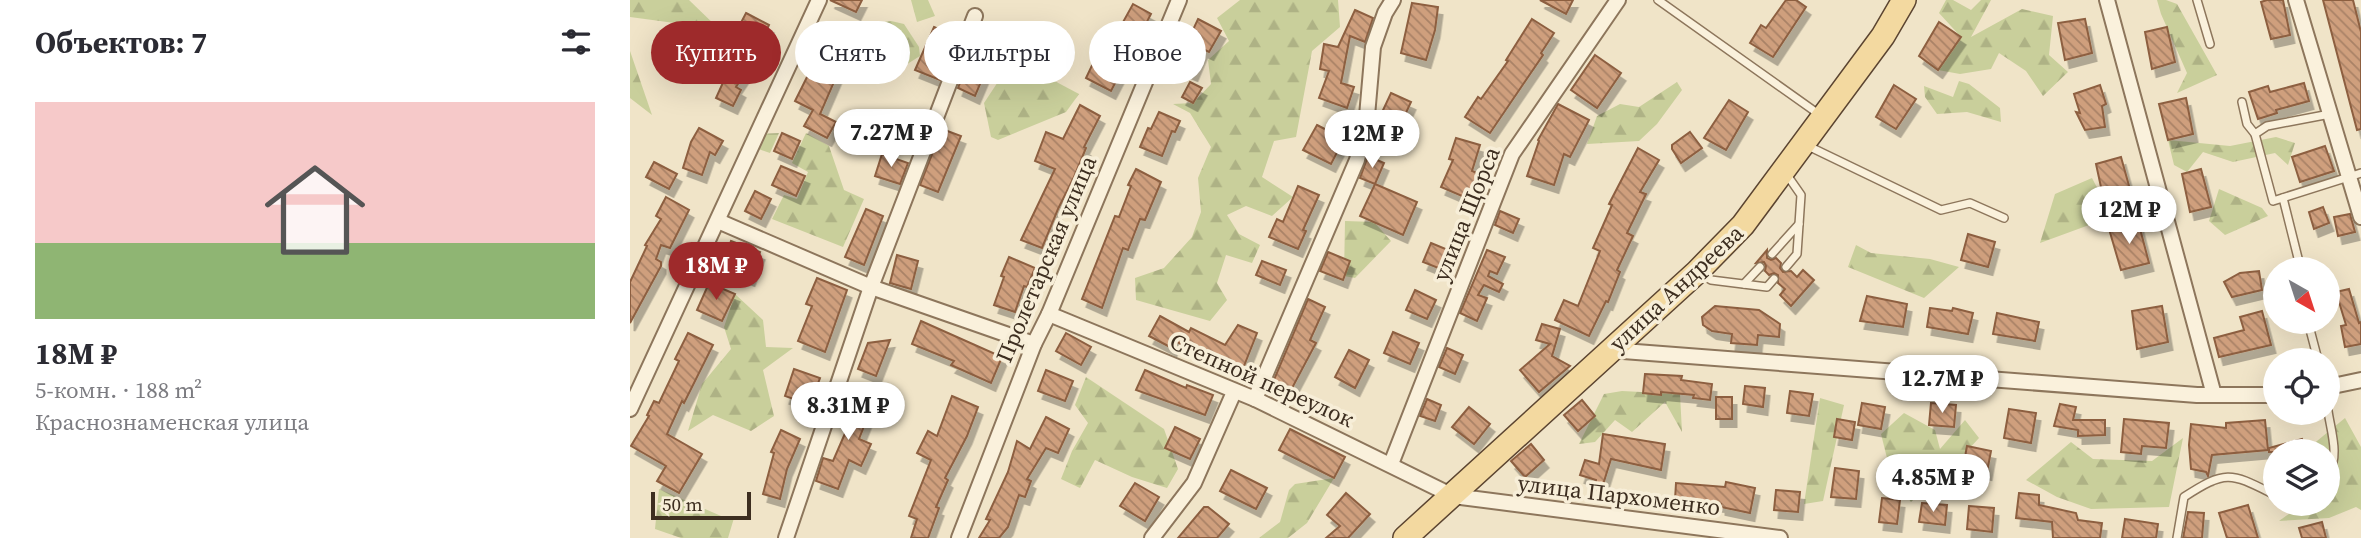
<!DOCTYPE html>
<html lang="ru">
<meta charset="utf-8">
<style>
body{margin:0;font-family:"Source Serif 4",serif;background:#f7f7f7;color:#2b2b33;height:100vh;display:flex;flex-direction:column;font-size:26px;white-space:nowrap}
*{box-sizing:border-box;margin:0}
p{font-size:23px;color:#7c7c81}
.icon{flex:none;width:38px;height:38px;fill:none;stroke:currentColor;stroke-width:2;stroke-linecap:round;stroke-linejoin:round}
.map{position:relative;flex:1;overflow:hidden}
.details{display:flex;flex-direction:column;background:#fff;width:630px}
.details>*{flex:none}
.guide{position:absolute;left:21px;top:21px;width:665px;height:63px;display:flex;gap:14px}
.needle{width:46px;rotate:141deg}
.controls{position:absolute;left:1633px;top:257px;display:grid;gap:14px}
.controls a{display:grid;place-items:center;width:77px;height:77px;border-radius:50%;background:#fff;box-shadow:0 7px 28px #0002;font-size:35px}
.scale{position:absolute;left:21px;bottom:18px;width:100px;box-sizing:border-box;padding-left:7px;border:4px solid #3d2e20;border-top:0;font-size:19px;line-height:24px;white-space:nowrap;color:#3d2e20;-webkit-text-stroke:5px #f7eed8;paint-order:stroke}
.price{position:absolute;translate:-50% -60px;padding:0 16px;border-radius:24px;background:#fff;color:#222;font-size:23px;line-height:46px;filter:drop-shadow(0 2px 4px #0008)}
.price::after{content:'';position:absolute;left:50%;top:42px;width:21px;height:16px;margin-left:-10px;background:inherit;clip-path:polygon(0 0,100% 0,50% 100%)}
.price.active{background:#9e2a2b;color:#fff}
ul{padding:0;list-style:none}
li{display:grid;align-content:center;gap:14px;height:371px;padding:0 35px}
li span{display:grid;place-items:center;height:217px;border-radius:0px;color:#555}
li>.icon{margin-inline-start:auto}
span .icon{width:126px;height:126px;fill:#fffc;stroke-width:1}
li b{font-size:30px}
h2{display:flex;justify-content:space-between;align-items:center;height:84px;padding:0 35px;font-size:30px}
.tag{padding:0 24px;border-radius:32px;background:#fff;box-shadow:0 7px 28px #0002;font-size:24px;line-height:63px}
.tag.active{background:#9e2a2b;color:#fff}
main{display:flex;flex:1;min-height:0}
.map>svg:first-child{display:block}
.forest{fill:url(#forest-firs)}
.building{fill:url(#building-back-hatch);stroke:#8d5f41;stroke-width:2;filter:url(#shadow)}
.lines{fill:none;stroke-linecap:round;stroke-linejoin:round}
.service-casing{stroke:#8d765c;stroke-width:10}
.minor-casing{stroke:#8d765c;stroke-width:18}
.primary-casing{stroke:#5b4430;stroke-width:26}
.service{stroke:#faf1dc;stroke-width:7}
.minor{stroke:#faf1dc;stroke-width:14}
.primary{stroke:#f3d9a0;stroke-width:23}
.labels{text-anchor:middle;stroke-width:7;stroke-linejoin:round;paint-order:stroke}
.street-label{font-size:23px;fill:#3d2e20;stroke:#f7eed8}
</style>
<main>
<section class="details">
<h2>Объектов: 7<svg class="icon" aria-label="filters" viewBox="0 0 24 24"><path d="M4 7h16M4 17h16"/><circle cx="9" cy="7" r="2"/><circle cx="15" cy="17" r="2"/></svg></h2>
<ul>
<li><span style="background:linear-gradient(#f6c9c9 65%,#8fb573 0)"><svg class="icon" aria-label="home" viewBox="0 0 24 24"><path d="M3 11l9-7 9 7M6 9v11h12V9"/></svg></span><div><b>18M ₽</b><p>5-комн. · 188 m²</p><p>Краснознаменская улица</p></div></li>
</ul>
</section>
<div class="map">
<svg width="1731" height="538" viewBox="0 0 1731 538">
<defs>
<pattern id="forest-firs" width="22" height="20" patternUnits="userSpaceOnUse" patternTransform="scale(1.75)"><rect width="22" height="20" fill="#c9cf9b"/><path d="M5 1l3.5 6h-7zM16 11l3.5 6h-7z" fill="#aeb285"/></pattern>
<pattern id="building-back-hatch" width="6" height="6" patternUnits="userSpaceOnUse" patternTransform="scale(1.75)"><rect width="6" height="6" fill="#cf9f7d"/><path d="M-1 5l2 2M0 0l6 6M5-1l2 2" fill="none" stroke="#a98266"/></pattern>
<filter id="shadow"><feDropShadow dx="4.5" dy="8" stdDeviation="0" flood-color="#0004"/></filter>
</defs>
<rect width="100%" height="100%" fill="#f0e4c8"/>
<g class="forest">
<path d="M0,0H59L89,29L0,17Z"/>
<path d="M281,0H298L305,16L287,22Z"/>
<path d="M610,0H708L710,27L682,51L666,137L644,141L632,177L663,197L642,216L616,206L597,215L609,234L630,245L622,263L596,255L587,283L597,300L580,321L506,300L505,278L534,268L562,237L571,212L568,178L581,147L560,113L543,104L563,103L581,84L578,60L599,41L587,18Z"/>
<path d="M1316,0H1323L1341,10L1351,0H1361L1341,37L1392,9L1423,16L1419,55L1438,72L1413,96L1396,71L1369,53L1361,69L1330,74L1308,70L1331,37L1309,13Z"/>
<path d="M1527,0H1536L1547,4L1587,75L1547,93L1557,73L1531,14Z"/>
<path d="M261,21L274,24L289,47L290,56L255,78L236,68L245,37L239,24Z"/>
<path d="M0,51L22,115L0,98Z"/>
<path d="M383,59L449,94L436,112L368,140L361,137L354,103Z"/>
<path d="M1329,81L1339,84L1370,108L1371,122L1337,112L1307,114L1295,97L1294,86L1323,97Z"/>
<path d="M1047,82L1052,90L1027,124L1009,141L957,144L967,116L990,104L1009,107Z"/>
<path d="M149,133L140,153L123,147L128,134Z"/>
<path d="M176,133L199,146L214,190L234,199L213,247L142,219L154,195L167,199L178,172L162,163Z"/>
<path d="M1646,137L1665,143L1658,165L1645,153L1603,162L1573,152L1557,172L1544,165L1538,140L1600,146Z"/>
<path d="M1462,178L1474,201L1500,210L1410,243L1425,194Z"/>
<path d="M1589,189L1632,208L1638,216L1595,235L1579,221Z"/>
<path d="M715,221L744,222L761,241L725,278L714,276Z"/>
<path d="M1226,245L1241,253L1300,259L1329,267L1294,298L1218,267Z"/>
<path d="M105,294L133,320L136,347L163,348L133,370L144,416L121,431L83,415L58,431L72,384L101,349L94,327Z"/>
<path d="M456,377L534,429L548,469L537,488L502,477L465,460L450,488L431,479L442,451L458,423L445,405Z"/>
<path d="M992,391L1050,394L1052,432L1035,402L1002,432L985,420L965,442L949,444L974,394Z"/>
<path d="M1190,398L1214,405L1193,501L1174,504Z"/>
<path d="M1274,413L1305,430L1310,449L1335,420L1349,438C1328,462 1303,480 1281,502L1272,490L1286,457L1258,462L1251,434Z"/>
<path d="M1715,418L1731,447V510L1726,507L1699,518L1649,521L1673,504H1698V452L1676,450Z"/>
<path d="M1553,438L1539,507L1461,509L1427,497L1396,480L1441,442L1463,459L1522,461Z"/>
<path d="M704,478L677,523L658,538H629L650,522L659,490L665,484Z"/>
<path d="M29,489L98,519L104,518L98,538H51L25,529Z"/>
</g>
<g class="building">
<path d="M200,0H232L226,12Z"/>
<path d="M910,0H943L936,14Z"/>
<path d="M1156,0H1166L1176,7L1143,57L1120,43L1131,25L1136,28Z"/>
<path d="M1637,0H1653L1660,35L1641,39L1631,2Z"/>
<path d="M1693,0H1723L1731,32V129L1727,130Z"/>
<path d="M782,3L808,7L805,30L796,60L771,53Z"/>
<path d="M503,4L521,14L481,91L456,78L465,59L471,62Z"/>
<path d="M725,10L743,18L735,42L720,36L711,83L724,87L717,108L689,98L699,71L690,69L694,44L708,47Z"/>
<path d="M116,13L139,25L131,42L127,40L112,74L114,75L106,87L111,90L103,106L86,98L96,76L94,74L102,62L90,56L99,37L103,38Z"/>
<path d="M568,19L591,31L579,52L573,49L563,73L546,66Z"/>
<path d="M902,19L924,33L911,53L913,55L860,133L835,117L848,97L851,99L878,61L876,60Z"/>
<path d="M1455,19L1462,53L1435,60L1428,23Z"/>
<path d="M1309,22L1331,37L1308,70L1289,56Z"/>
<path d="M202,23L219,30L209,56L214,59L190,114L206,122L197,138L174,126L183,110L165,101L192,47Z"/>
<path d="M304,27L320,34L308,63L316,66L310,80L285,70Z"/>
<path d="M1537,27L1545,62L1522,69L1515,32Z"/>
<path d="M965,55L991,73L967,108L941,90Z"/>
<path d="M338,62L356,70L345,96L328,88Z"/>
<path d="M560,82L572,88L563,103L552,97Z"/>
<path d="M1674,83L1679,101L1646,110L1647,113L1628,119L1619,92L1638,86L1640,92Z"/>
<path d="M1264,85L1286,99L1266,129L1246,117Z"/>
<path d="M1470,85L1476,104L1472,106L1475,127L1455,130L1446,112L1450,113L1444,94Z"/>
<path d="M761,93L781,102L767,132L747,123Z"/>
<path d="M1556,98L1563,134L1538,140L1529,104Z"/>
<path d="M1099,100L1118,112L1096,150L1074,138Z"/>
<path d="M928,104L959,120L940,157L934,154L924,185L897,176L909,141L908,140Z"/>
<path d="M450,105L470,116L454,147L456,148L444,177L428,209L412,248L391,240L425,169L405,161L416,132L433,139Z"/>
<path d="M529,112L550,121L545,132L542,131L532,156L510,147L518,128L521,129Z"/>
<path d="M687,125L714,139L701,164L673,150Z"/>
<path d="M69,128L93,141L85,155L80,152L72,175L53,168L61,142Z"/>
<path d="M312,129L331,136L308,192L290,185Z"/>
<path d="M1060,132L1072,148L1051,163L1042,149V145Z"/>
<path d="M152,133L170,141L162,159L144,151Z"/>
<path d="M826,138L850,145L842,171L850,174L839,199L811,187L823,160L819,159Z"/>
<path d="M1695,146L1704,171L1670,182L1662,157Z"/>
<path d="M1008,148L1029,160L1010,192L1016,194L997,233L1003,236L987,270L990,272L978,302L976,301L959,336L925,320L934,300L948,306L970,251L963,248L982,205L979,204Z"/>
<path d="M252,154L278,163L270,184L245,176Z"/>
<path d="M738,156L754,163L745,184L730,178Z"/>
<path d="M1491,157L1501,193L1474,201L1466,164Z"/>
<path d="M24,162L47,174L39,189L16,177Z"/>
<path d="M151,166L175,176L166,196L142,185Z"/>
<path d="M506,169L531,182L515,220L510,219L498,250L493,248L472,308L452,299L485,216L489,217L501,186L498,185Z"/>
<path d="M1571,169L1581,207L1560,212L1552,174Z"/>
<path d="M745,184L787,202L773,235L730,216Z"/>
<path d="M668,186L689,195L673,230L676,231L668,249L639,237L647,219L653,222Z"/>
<path d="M125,191L141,199L131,219L115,211Z"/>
<path d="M36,197L59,210L40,248L31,245L26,259L31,262V266L0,323V282L17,246L15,245L31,219L26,216Z"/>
<path d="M1693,207L1699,223L1684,229L1679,212Z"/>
<path d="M236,209L253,216L234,265L215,257Z"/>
<path d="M870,211L889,219L883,233L865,225Z"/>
<path d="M1720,214L1725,232L1708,236L1704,217Z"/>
<path d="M1508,221L1519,263L1491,270L1479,229Z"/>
<path d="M1338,234L1365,242L1358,267L1331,260Z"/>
<path d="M101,241L130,252L120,278L92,267Z"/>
<path d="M801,243L823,252L816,271L793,262Z"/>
<path d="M857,250L875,257L867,274L860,271L858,276L873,284L869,292L854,285L848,295L857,298L847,321L830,313Z"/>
<path d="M1137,250V258L1141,260L1146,258L1151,263L1150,268L1153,272L1161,271L1167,277L1173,270L1184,280L1161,306L1150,295L1155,289L1148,283V275L1144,273L1139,275L1135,271L1136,266L1134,262L1126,263Z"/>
<path d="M698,252L720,261L713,280L690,271Z"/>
<path d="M267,255L288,261L281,289L260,283Z"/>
<path d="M379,257L405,268L397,287L394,286L385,312L364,305L374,277L371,276Z"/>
<path d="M632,261L656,270L650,285L626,275Z"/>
<path d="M1629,271L1632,290L1602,297L1594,282L1610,273Z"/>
<path d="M187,278L217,290L195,352L168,341L182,306L176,304Z"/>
<path d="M79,283L105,294L92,321L67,310Z"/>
<path d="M1719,289L1729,323L1731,322V344L1715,347L1711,326L1716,325L1706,292Z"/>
<path d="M785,290L806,300L797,319L776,310Z"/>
<path d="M1237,296L1277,304L1273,327L1230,321Z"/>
<path d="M678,299L695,307L680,340L686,343L661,390L643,382Z"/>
<path d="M1085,306L1129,310L1150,324L1149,337L1128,335L1127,345L1101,343L1102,334L1082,331L1073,325L1072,317Z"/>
<path d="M1532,306L1538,342L1507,349L1502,311Z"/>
<path d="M1300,308L1322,311L1323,308L1343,313L1338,334L1297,327Z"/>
<path d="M1632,311L1641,345L1589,357L1584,338L1614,330L1610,317Z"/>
<path d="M1367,313L1409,322L1405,341L1363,334Z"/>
<path d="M530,316L559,332L561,328L595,345L608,325L627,333L612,371L588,362L545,341L542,348L519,336Z"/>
<path d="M291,321L372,357L361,383L321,365L324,361L282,344Z"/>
<path d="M912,324L930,329L922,356L940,366L909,392L890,370L920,344L906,340Z"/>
<path d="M763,332L789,343L780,364L754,353Z"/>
<path d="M58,333L83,345L54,403L52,401L37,434L72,454L49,493L27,481L36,466L1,446L19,416L17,415L24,401L29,403L49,361L45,359Z"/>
<path d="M436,333L461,347L451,365L426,351Z"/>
<path d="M260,340L246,376L228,369L238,343Z"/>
<path d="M817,348L833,355L825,374L809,367Z"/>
<path d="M719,350L739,360L725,388L705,377Z"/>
<path d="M164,369L190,378L180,405L155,396Z"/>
<path d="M416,370L443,381L435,401L408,391Z"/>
<path d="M515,370L556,388L557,385L583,395L575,415L506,390Z"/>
<path d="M1015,374L1052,376L1051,380L1082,384L1080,400L1063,398L1064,395L1031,392V395L1013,393Z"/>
<path d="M1115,386L1135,388L1133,407L1113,404Z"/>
<path d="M1160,391L1183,394L1179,416L1157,413Z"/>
<path d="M220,392L244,401L229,439L241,444L231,466L219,460L208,489L186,481L193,458L203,461L220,422L210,418Z"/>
<path d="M322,396L348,407L337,436L315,478L318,480L306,507L309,508L298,538H281L287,519L279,516L301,460L287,453L298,431L307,436Z"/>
<rect x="1086" y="397" width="16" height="22"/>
<path d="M797,399L811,405L805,421L790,416Z"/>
<path d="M952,400L965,416L948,431L934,415Z"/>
<path d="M1232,403L1255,407L1251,429L1228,425Z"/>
<path d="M1301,403L1326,405L1324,427L1299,425Z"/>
<path d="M1430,404L1446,407L1443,420H1475V435L1448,436V430L1424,426Z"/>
<path d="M839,407L860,424L844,444L822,427Z"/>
<path d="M1379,409L1406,413L1401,443L1374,438Z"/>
<path d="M416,417L439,429L428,453L416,448L397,479L401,481L395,497L389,495L378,527L369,538H349L360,520L356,519L378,472L387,441L400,449Z"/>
<path d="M1207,419L1225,422L1222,440L1204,437Z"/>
<path d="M1494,419L1539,423L1536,448L1512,446L1511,454L1491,452Z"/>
<path d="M1635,420L1638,450L1582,455L1578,476L1576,472L1561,469L1559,445L1561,424L1596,428V423Z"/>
<path d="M545,427L570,439L560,459L535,448Z"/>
<path d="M660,429L715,457L704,478L649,450Z"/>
<path d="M151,430L170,439L157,469L150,499L133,494L144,453L141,452Z"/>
<path d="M973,434L1035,444L1031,470L981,459L971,491L965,490L966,480L950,475L955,460L969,464Z"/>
<path d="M1672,439L1676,452H1639V448Z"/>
<path d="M901,444L914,460L895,477L881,461Z"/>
<path d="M1337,446L1361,451L1357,472L1333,467Z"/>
<path d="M1205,468L1229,471L1226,499L1201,497Z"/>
<path d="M601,470L637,488L626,509L590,491Z"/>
<path d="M1096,482L1125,488L1120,513L1091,507V504L1045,500L1046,483L1095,487Z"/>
<path d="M505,483L529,497L515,521L490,506Z"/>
<path d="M1146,490L1170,492L1168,512L1144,510Z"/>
<path d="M716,493L740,514L718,538H696L710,526L697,515Z"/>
<path d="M1389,493L1409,495V505L1446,513L1448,520L1472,523L1470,538H1423L1422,522L1386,518Z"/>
<path d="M1252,498L1270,500L1267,524L1249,522Z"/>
<path d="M1292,503L1317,505L1315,525L1289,522Z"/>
<path d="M1618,505L1628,538H1597L1589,513Z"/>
<path d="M1339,506L1364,508L1362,532L1337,529Z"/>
<path d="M574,507H578L599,524L587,538H548Z"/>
<path d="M1558,512L1574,513L1572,538H1553Z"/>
<path d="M1495,519L1528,524L1526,538H1492Z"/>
<path d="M1692,522L1696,538H1672L1669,528Z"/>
</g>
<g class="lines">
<defs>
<g id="service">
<path d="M1028,0L1190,115"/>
<path d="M1567,0L1580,44"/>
<path d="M1612,102L1617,124L1625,134L1643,201L1731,173"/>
<path d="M1625,134L1637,126L1700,114"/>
<path d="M1176,145L1311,210L1340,203L1374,218"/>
<path d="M1155,172L1171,195L1167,254L1156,267"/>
<path d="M1653,198L1671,270"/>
<path d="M1142,254L1169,224"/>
<path d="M1071,274L1081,280L1137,287L1144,279"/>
<path d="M1114,284L1130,267"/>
<path d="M1678,322L1688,360"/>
<path d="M1698,411C1701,432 1710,456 1698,475"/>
<path d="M1547,538L1554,497C1597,469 1601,473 1645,495"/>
</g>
<g id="minor">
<path d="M1477,0L1584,395"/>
<path d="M1666,0L1731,217"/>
<path d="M88,221L241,287L404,344"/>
<path d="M419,314L625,399L823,496L1150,538"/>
<path d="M980,350L1567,395H1645"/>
<path d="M1698,387L1731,380"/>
<path d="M625,399L727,160L737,116L743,47L755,13L763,0"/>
<path d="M0,409L189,0"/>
<path d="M761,464L882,154L988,0"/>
<path d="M156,538L241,287L345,16"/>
<path d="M329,538L404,344L419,314L549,0"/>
<path d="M522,538L564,483L604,392"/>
</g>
<path id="primary" d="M775,538L1067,272L1113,225L1253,36L1274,0"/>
</defs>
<use href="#service" class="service-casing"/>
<use href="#minor" class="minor-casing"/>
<use href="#primary" class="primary-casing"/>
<use href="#service" class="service"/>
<use href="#minor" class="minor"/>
<use href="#primary" class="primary"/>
</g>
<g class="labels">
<g class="street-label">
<text transform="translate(836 214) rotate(-68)" y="8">улица Щорса</text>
<text transform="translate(416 259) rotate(-67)" y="8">Пролетарская улица</text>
<text transform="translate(1046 288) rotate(-43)" y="8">улица Андреева</text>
<text transform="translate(632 380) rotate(24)" y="8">Степной переулок</text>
<text transform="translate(989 495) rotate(7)" y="8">улица Пархоменко</text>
</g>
</g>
</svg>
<div class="controls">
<a><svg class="needle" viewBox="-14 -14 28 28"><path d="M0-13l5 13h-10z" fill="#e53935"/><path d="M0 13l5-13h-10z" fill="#7c7c81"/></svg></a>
<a><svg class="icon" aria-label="locate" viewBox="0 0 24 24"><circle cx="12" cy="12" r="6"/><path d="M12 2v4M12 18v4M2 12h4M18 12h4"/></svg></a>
<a><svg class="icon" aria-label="layers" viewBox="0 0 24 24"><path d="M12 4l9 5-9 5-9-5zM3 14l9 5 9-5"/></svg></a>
</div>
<div class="scale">50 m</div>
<b class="price" style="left:261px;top:169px">7.27M ₽</b>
<b class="price" style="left:742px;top:170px">12M ₽</b>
<b class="price" style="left:1499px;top:246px">12M ₽</b>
<b class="price active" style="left:86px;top:302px">18M ₽</b>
<b class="price" style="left:1312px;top:415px">12.7M ₽</b>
<b class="price" style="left:218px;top:442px">8.31M ₽</b>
<b class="price" style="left:1303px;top:514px">4.85M ₽</b>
<div class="guide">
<a class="tag active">Купить</a>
<a class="tag">Снять</a>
<a class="tag">Фильтры</a>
<a class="tag">Новое</a>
</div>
</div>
</main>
